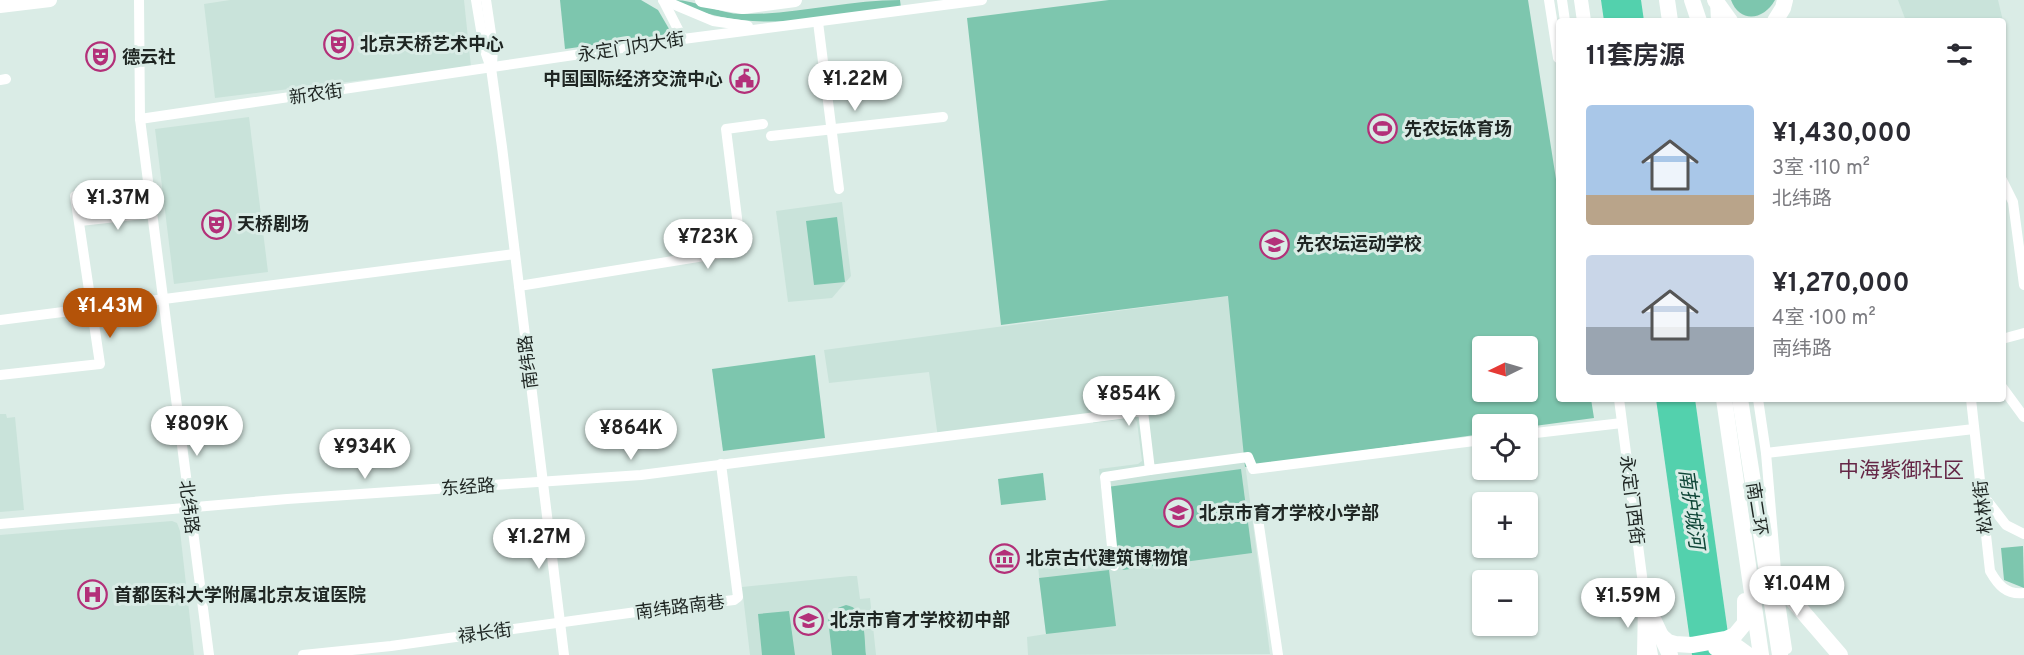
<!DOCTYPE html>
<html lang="zh">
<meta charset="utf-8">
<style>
body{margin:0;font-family:Overpass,"Noto Sans SC",sans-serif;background:#f2f2f3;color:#2b2b33;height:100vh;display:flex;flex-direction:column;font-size:22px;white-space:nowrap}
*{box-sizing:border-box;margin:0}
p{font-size:20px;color:#7c7c81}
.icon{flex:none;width:33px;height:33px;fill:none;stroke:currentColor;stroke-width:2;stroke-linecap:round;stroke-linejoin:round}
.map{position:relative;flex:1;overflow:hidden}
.side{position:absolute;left:1556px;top:18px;width:450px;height:384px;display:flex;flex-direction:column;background:#fff;border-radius:6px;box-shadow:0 2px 4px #0004}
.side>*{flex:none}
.needle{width:39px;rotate:265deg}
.buttons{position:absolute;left:1472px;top:336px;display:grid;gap:12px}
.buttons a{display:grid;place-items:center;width:66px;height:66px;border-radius:6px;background:#fff;box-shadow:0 2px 4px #0004;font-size:30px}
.price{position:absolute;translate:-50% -51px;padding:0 14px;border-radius:21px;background:#fff;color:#222;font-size:20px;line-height:39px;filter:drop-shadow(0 2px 3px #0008)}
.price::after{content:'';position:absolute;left:50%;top:36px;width:18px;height:14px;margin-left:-9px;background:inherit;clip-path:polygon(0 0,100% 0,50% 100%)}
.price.active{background:#b45309;color:#fff}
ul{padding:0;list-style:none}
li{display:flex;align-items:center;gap:18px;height:150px;padding:0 30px}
li span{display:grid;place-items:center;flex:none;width:168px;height:120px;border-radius:6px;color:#555}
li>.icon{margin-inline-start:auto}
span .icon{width:72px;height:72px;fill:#fffc;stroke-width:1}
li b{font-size:26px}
h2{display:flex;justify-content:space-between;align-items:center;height:72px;padding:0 30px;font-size:26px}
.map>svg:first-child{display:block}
.built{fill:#c9e3da}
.green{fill:#7dc6ae;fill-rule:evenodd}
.water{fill:#53d1ad}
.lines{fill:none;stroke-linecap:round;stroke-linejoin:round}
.minor{stroke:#fff;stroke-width:10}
.major{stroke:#fff;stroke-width:14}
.highway{stroke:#fff;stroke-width:16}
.labels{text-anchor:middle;stroke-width:6;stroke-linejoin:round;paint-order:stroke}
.poi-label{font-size:18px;font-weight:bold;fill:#1f2623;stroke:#daece6;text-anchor:start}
.street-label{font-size:18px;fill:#1f2623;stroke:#daece6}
.water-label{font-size:20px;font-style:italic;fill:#0f4637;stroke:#daece6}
.quarter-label{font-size:21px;fill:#652646;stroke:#daece6}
</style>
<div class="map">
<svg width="2024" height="655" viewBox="0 0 2024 655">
<rect width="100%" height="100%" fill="#daece6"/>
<g class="built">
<path d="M230,0H464L471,67L215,98L204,4Z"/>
<path d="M1898,0H1998L2003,21H1906Z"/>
<path d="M249,117L268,272L174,284L155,129Z"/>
<path d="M842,202L851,276L832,298L788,302L776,211Z"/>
<path d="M1229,296L1245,463L1270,654L1028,655L1027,637L1046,634L1038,567L1109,558L1099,469L1138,464L1142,461L1137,422L1134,418L1093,423V418L938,438L929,372L829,383L824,350Z"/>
<path d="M0,414H6L7,418L15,417L24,510L0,512Z"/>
<path d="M172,521L177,523L180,531L194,655H0V535Z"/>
<path d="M850,576H857L860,599L870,598L876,655H750L742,587Z"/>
</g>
<g class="green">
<path d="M560,0H641L658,10L672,34L565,49Z"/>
<path d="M674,0C697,0 719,14 742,14C795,15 847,0 900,0L901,8C825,16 745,38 674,0Z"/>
<path d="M1109,0H1528L1558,192V399H1591L1594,418L1527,427V424H1482V434L1245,467L1228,296L1001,325L967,18ZM1482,346H1527V392H1482Z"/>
<path d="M1731,0H1775C1764,20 1740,24 1731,0Z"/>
<path d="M837,217L845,282L814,285L806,221Z"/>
<path d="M815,355L825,438L723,451L712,369Z"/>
<path d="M1241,469L1252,553L1123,570L1117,562L1107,487Z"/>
<path d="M1043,473L1046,500L1001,505L998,479Z"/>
<path d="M2023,546L2024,588L2004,580L2001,548Z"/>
<path d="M1109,570L1116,626L1046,634L1039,578Z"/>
<path d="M846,605C867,608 864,639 866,655H832L828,618L835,609Z"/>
<path d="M789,611L795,655H762L758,614Z"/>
</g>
<g class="water">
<path d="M1601,0H1641L1644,21H1604Z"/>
<path d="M1656,399H1695L1731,655H1692Z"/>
</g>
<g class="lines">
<g class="minor">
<path d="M139,0L140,119L209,655"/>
<path d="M476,0L484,48L491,68L502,147L564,655"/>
<path d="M486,0L493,47L492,65"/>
<path d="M663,0L713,21L748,26"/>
<path d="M663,0L683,39"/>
<path d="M1549,0L1558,58"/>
<path d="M1562,0L1565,21"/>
<path d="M1715,0L1716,21"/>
<path d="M818,22L839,189"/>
<path d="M0,80L6,79"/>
<path d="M140,119L683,39L982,0"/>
<path d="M771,136L943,117"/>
<path d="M2002,180L2013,202L2024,285"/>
<path d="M80,221L152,213"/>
<path d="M519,286L741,250L726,129L763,124"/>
<path d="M0,320L515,254"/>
<path d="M2002,339L2024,333"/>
<path d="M0,375L100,364L75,196"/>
<path d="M2002,387L2024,417"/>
<path d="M1619,399L1646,607"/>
<path d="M1758,399L1766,453L1777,582L1787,649"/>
<path d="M1971,399L1990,571C1998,585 2006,595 2024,593"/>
<path d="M1527,434L1622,423"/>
<path d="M1766,453L1974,429"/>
<path d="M1982,494L2006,525L2024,534"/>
<path d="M1257,512L1278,655"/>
<path d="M0,524L287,499L641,475L1143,411L1150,470L1248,457L1253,469L1482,440"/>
<path d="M1114,566L1105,477L1150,470"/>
<path d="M1649,632L1653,655"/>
<path d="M303,655L391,646L658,609L734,600L738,597L721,464"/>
</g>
<g class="major">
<path d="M702,0L743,7L795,0"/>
<path d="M1581,0L1584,21"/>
<path d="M0,6L50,0"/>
<path d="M1644,655L1645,604"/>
</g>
<g class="highway">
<path d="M1667,0L1670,21"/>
<path d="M1692,0L1699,21"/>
<path d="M1715,0L1730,21"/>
<path d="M1775,21L1783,8L1785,0"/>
<path d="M1724,399L1761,655"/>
<path d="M1740,399L1780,655"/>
<path d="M1777,582L1840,655"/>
<path d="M1645,602L1670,655"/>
<path d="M1659,634L1668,642L1675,644L1692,645L1726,639L1735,635L1745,623V601"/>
<path d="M1716,648L1737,647L1748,655"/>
</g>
</g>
<defs>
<symbol id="theatre-ring" viewBox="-11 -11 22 22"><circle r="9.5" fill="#daece6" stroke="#b33079" stroke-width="1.5"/><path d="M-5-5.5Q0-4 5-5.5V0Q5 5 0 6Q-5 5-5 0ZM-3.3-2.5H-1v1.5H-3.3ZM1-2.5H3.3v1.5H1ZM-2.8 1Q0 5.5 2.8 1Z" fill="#b33079"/></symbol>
<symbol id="civic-ring" viewBox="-11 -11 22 22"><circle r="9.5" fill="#daece6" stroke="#b33079" stroke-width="1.5"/><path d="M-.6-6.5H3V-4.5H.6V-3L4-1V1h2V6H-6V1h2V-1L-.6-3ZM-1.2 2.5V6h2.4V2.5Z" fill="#b33079"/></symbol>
<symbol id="stadium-ring" viewBox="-11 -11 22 22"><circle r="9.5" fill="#daece6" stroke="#b33079" stroke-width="1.5"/><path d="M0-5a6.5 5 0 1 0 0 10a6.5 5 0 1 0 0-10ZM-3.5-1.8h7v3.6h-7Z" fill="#b33079"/></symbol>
<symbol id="university-ring" viewBox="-11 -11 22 22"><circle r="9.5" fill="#daece6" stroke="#b33079" stroke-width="1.5"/><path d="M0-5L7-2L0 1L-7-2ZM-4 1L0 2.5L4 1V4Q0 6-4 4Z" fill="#b33079"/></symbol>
<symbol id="school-ring" viewBox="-11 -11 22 22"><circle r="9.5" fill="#daece6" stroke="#b33079" stroke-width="1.5"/><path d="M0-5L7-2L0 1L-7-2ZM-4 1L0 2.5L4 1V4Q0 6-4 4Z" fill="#b33079"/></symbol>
<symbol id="museum-ring" viewBox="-11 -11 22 22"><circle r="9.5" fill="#daece6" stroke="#b33079" stroke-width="1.5"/><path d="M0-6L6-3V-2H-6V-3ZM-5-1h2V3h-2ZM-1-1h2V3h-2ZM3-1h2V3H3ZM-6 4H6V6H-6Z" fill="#b33079"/></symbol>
<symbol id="hospital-ring" viewBox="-11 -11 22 22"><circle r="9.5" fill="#daece6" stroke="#b33079" stroke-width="1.5"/><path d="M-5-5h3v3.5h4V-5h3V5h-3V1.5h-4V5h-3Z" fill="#b33079"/></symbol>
</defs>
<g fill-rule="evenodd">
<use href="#theatre-ring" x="322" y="28" width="33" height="33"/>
<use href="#theatre-ring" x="84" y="40" width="33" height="33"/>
<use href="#civic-ring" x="728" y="62" width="33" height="33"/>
<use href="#stadium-ring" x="1366" y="112" width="33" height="33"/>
<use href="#theatre-ring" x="200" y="208" width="33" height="33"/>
<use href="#university-ring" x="1258" y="228" width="33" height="33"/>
<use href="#school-ring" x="1162" y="496" width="33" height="33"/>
<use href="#museum-ring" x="988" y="542" width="33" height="33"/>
<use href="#hospital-ring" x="76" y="578" width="33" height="33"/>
<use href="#school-ring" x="792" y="604" width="33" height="33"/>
</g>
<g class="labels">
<g class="poi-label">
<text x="360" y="50">北京天桥艺术中心</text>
<text x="122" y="63">德云社</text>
<text x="723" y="85" text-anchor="end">中国国际经济交流中心</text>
<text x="1404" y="135">先农坛体育场</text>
<text x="237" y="230">天桥剧场</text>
<text x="1296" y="250">先农坛运动学校</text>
<text x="1199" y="519">北京市育才学校小学部</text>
<text x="1026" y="564">北京古代建筑博物馆</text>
<text x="114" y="601">首都医科大学附属北京友谊医院</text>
<text x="830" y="626">北京市育才学校初中部</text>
</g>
<g class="street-label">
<text transform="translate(631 47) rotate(-9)" y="6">永定门内大街</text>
<text transform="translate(316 94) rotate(-8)" y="6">新农街</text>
<text transform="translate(528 362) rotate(-97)" y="6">南纬路</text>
<text transform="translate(468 487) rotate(-4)" y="6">东经路</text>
<text transform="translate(1632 500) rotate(83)" y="6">永定门西街</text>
<text transform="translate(189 507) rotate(83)" y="6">北纬路</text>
<text transform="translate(1983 507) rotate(-96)" y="6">松林街</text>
<text transform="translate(1757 509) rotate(81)" y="6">南二环</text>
<text transform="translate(680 607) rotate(-7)" y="6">南纬路南巷</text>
<text transform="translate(485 633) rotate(-8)" y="6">禄长街</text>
</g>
<g class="water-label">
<text transform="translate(1692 509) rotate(82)" y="7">南护城河</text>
</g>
<g class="quarter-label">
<text x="1901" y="477">中海紫御社区</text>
</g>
</g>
</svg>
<div class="buttons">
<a><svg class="needle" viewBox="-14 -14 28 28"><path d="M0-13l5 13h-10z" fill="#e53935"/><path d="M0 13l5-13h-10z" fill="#7c7c81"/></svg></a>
<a><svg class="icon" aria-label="locate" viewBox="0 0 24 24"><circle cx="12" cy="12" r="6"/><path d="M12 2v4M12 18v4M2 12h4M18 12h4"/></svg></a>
<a>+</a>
<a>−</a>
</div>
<b class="price" style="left:855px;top:112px">¥1.22M</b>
<b class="price" style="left:118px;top:231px">¥1.37M</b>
<b class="price" style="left:708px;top:270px">¥723K</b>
<b class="price active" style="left:110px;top:339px">¥1.43M</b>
<b class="price" style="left:1129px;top:427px">¥854K</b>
<b class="price" style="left:197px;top:457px">¥809K</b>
<b class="price" style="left:631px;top:461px">¥864K</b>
<b class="price" style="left:365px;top:480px">¥934K</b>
<b class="price" style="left:539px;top:570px">¥1.27M</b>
<b class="price" style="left:1797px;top:617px">¥1.04M</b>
<b class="price" style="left:1628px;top:629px">¥1.59M</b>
<section class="side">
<h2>11套房源<svg class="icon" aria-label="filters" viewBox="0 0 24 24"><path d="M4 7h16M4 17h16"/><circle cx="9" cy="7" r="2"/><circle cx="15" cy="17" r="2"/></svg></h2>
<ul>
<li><span style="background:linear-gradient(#a9c7e8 75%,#b9a48a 0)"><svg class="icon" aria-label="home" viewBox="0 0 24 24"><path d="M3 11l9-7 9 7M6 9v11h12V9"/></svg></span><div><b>¥1,430,000</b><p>3室 · 110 m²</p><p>北纬路</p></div></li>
<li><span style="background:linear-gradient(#c9d6e8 60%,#9aa5b1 0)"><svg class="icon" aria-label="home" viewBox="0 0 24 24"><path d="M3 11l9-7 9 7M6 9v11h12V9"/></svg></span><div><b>¥1,270,000</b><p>4室 · 100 m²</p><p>南纬路</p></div></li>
</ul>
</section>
</div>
